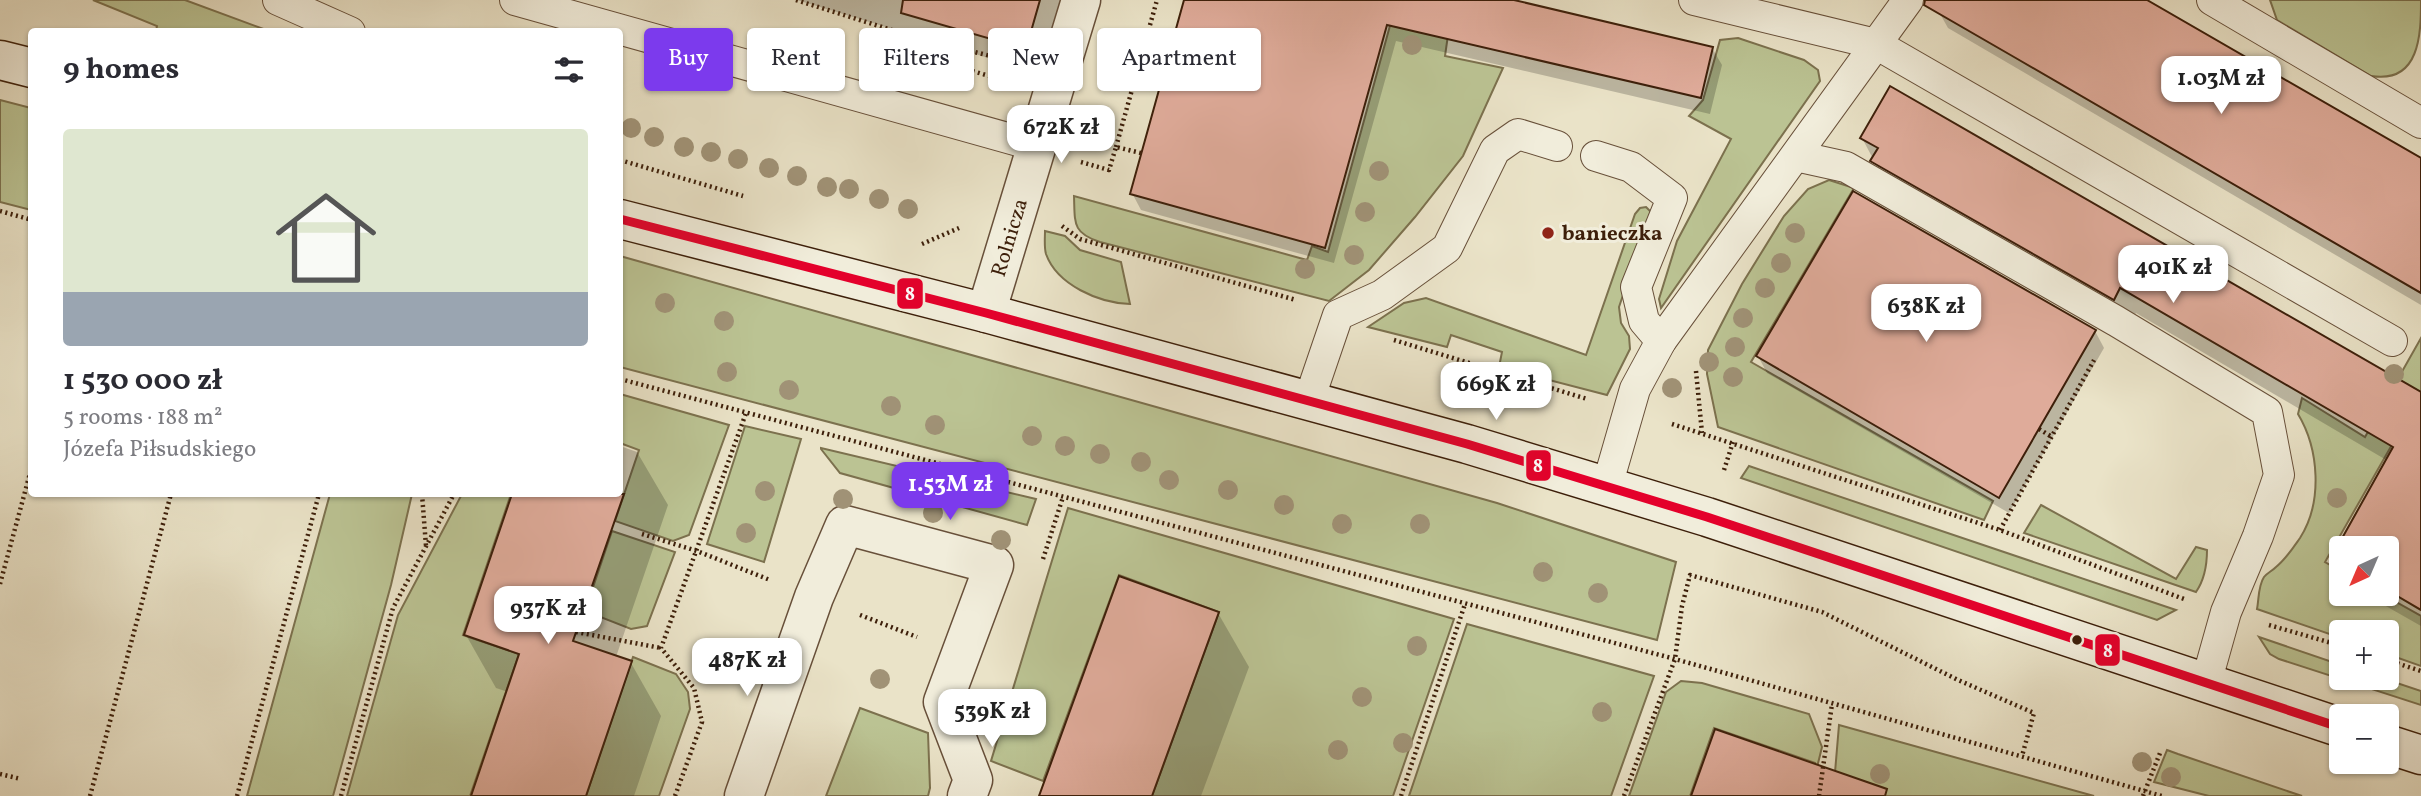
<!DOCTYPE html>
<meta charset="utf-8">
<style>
body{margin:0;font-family:Vollkorn,serif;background:#f2f2f3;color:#2b2b33;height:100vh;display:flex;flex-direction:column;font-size:26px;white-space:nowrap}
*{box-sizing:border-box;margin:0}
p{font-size:23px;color:#7c7c81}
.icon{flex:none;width:38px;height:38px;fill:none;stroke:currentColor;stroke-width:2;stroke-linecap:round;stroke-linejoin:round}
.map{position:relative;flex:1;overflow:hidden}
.panel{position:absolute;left:28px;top:28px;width:595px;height:469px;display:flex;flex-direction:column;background:#fff;border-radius:7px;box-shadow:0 2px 5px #0004}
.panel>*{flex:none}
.guide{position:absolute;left:644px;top:28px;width:665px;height:63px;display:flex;gap:14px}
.needle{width:46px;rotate:224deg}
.controls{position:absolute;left:2329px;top:536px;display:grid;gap:14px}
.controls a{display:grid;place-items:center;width:70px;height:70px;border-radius:7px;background:#fff;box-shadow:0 2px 5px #0004;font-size:35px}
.price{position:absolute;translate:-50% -60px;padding:0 16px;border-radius:14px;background:#fff;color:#222;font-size:23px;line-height:46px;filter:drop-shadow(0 2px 4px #0008)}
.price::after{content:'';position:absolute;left:50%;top:42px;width:21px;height:16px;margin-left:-10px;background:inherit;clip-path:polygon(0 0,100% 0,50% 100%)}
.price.current{background:#7c3aed;color:#fff}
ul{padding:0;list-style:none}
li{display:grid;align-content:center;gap:14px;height:371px;padding:0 35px}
li span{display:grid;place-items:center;height:217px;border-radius:7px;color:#555}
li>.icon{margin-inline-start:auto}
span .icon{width:126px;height:126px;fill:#fffc;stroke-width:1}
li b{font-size:30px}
h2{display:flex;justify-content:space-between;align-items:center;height:84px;padding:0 35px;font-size:30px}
.pill{padding:0 24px;border-radius:7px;background:#fff;box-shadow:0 2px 5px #0004;font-size:24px;line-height:63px}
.pill.current{background:#7c3aed;color:#fff}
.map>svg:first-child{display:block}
.green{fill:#bbc393;stroke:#7c714e;stroke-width:2}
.shadow{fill:#0003}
.building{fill:#dfab9a;stroke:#3d1f0a;stroke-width:2}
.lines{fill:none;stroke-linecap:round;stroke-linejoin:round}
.lane-casing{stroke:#68503a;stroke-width:32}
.street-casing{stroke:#68503a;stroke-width:41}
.secondary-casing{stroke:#3d1f0a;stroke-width:41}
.path{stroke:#3d1f0a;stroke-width:4.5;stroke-dasharray:2 3.5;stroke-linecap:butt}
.lane{stroke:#f1eddb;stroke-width:30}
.street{stroke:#f1eddb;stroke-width:38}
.secondary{stroke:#f1eddb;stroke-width:38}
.bus-1-casing{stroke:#f1eddb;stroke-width:14}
.bus-1{stroke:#e4002b;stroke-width:9}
.tree{fill:#a09276}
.poi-dot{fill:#8f2418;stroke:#f1eddb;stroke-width:2.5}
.bus-dot{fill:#3d1f0a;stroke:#f1eddb;stroke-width:2.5}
.labels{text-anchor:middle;stroke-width:6;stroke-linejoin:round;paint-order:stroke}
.poi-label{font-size:21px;font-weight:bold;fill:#3d1f0a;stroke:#f1eddb;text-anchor:start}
.street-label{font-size:21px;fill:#3d1f0a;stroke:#f1eddb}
.line-badge{stroke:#f1eddb;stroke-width:2.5}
.badge-label{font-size:19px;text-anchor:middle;font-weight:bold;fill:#fff}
</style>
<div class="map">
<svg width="2421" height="796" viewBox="0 0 2421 796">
<rect width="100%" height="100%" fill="#eae3c8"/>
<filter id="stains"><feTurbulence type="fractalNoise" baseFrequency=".00286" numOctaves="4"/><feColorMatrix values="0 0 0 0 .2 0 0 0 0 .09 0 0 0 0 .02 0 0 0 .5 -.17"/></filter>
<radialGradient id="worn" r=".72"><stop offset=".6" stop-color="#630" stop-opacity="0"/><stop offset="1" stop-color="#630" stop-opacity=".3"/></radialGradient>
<g class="green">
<path d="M93,0H185L269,31H156L157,26Z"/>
<path d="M1397,0H1453L1445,56L1503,68L1463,156L1415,217L1369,270L1329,301L1100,242C1072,233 1075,223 1074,196L1307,260L1312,246L1328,252Z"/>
<path d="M2270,0H2421C2421,34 2420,84 2371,76L2277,20Z"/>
<path d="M1738,38L1804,60L1818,70L1820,81L1661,308L1659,299L1677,241L1731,139L1689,116L1703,100L1720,40Z"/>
<path d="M0,100L31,108V210L0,202Z"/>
<path d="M1829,180L1854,188L1751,362L1993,501L1984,520L1718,427L1707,374L1708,350L1742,284L1784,216L1808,189Z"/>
<path d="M1646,207L1651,212L1619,307L1621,323L1629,336L1630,349L1607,395L1499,367L1502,352L1451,335L1447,347L1368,327L1404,303L1426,298L1586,355L1635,214L1640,208Z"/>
<path d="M1045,231L1065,236L1080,250L1121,262L1130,304C1099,303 1057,285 1046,254C1044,247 1045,238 1045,231Z"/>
<path d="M620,256L1497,503L1676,562L1657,640L620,367Z"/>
<path d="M2421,338V394L2325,562L2341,571L2342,593H2380L2421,616V666L2387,654V632H2342L2341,638L2257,609C2259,599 2258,586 2264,577C2267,573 2272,571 2276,567C2286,559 2293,548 2300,538C2323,502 2319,449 2298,414L2302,398L2365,437Z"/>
<path d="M620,394L729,425L689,535L673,541L615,521L639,450L620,443Z"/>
<path d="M745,426L801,439L764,562L707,544Z"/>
<path d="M821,449V448L1036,499L1027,525L840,473Z"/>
<path d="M1749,466L2176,610L2157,620L1741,478Z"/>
<path d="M330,494H412L391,585L333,796H247Z"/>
<path d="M462,494H511L463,635L519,654L470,796H347L398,615Z"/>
<path d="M2041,505L2176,579L2196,547L2207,550C2207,565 2205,579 2196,592L2024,533Z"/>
<path d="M1068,508L1454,619L1393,796H1152L1219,612L1119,575L1043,781L991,761Z"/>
<path d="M612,531L675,552L647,626L631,629L585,611Z"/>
<path d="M1467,624L1654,676L1611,796H1409Z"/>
<path d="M2259,637L2341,665L2342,677H2379L2421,691V705L2279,659L2270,654Z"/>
<path d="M633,657L676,674L688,692L690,709L659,796H586Z"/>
<path d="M1681,681L1702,683L1809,714L1822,747L1810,796L1815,763L1714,728L1690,796H1629L1666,692Z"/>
<path d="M860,708L928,733L930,788L928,796H826Z"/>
<path d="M1839,725L2094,796H1833Z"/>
<path d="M2167,750L2178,754L2302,796H2209L2154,782Z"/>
</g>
<g class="shadow">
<path d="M797,0H1061L1041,74Z"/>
<path d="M1185,0H1506L1712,48L1722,65L1710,114L1396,41L1334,263L1141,210L1132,193Z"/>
<path d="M1945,0H2144L2421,160V305L1948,28L1939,12Z"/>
<path d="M1862,138L2421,394V626L2363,593H2387V548H2342V574L2333,558L2388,461L2136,313L2129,325L1888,187Z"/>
<path d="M2095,331L2104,348L2009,513L1767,373L1758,356Z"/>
<path d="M620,446L637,452L668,505L616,657L631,663L661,716L634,796H472L508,692L496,688L466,635L514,494H620Z"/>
<path d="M1218,613L1249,667L1201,796H1047Z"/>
</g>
<g class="building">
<path d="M903,0H1040L1026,49L901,13Z"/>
<path d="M1184,0H1514L1713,47L1701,98L1387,25L1325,248L1130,194Z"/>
<path d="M1925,0H2147L2421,158V293L2014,57L1924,5Z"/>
<path d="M1890,86L2421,392V610L2387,590V548H2342V565L2331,558L2393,447L2120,288L2114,300L1870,161L1878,148L1860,138Z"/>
<path d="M1853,191L2096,330L1999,498L1756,356Z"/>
<path d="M512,494H624L573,641L632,661L586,796H471L519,654L464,635Z"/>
<path d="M1119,576L1219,612L1152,796H1039Z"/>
<path d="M1715,729L1887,789L1885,796H1691Z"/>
</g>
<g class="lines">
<defs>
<g id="lane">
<path d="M278,0L350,32"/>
<path d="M515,0L1036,146"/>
<path d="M1694,0L1876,44L2392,341"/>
<path d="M2212,0L2421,123"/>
<path d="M1596,156L1631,167L1672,198L1636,287L1644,321L1661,341"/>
<path d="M1796,156L1846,167L2116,321L2267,412L2279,475L2258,536L2226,612L2206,683"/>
<path d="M1309,400L1338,315L1382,295L1447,248L1495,150L1518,134L1557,146"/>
<path d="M1607,486L1635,389L1661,341L1908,0"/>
</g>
<g id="street">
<path id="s1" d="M986,313L1081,0"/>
<path d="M744,796L814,597L845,525L994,565L943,702L973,780L967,796"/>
</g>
<g id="secondary">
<path d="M0,60L32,68"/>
<path d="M620,219L986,313L1467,444L1707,517L2342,728"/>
<path d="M2387,744L2421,755"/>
</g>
</defs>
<use href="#lane" class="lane-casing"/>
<use href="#street" class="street-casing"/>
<use href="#secondary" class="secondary-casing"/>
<g class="path">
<path d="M796,0L914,37L1011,61"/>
<path d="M914,38L925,57L1006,81"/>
<path d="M1116,147L1157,0"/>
<path d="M620,160L743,196"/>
<path d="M1081,162L1109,170L1116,147L1141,153"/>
<path d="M0,211L32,220"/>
<path d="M1062,226L1080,239L1296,300"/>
<path d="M922,244L959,228"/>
<path d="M1394,340L1587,399"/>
<path d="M1696,371L1702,433"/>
<path d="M620,379L1675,659L2162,796"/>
<path d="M1672,424L2000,530L2184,599"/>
<path d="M2039,429L2052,437"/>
<path d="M1724,470L1733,442"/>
<path d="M422,494L426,546"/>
<path d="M2000,530L2094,360"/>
<path d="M642,534L697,551L770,580"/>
<path d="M1043,559L1063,497"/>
<path d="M0,584L32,466"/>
<path d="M860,615L917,637"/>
<path d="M2269,625L2342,646"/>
<path d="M576,632L661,648"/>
<path d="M2387,660L2421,671"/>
<path d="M0,774L21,779"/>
<path d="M90,796L171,494"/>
<path d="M237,796L319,494"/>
<path d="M341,796L393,608L454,494"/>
<path d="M675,796L702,722L694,688L661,648L746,413"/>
<path d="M1401,796L1465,604"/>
<path d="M1624,796L1675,659L1682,606L1690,575L1822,612L1958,680L2034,713L2022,756"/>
<path d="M1819,796L1832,704"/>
<path d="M2143,796L2160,753"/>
</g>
<use href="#lane" class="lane"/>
<use href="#street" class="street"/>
<use href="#secondary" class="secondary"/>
<defs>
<path id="bus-1" d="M620,219L986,313L1467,444L1707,517L2342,728"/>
</defs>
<use href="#bus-1" class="bus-1-casing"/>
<use href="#bus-1" class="bus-1"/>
</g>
<g class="tree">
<circle cx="1412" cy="45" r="10"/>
<circle cx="631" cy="128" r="10"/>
<circle cx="654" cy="137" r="10"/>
<circle cx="684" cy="147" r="10"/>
<circle cx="711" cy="152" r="10"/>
<circle cx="738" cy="159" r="10"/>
<circle cx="769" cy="168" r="10"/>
<circle cx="1379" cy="171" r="10"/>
<circle cx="797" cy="176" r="10"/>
<circle cx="827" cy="187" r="10"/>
<circle cx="849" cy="189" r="10"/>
<circle cx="879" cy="199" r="10"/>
<circle cx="908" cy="209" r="10"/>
<circle cx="1365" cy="212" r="10"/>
<circle cx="1795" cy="233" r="10"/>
<circle cx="1354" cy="255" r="10"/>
<circle cx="1781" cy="263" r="10"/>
<circle cx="1305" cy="269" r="10"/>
<circle cx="1765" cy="288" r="10"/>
<circle cx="665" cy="303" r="10"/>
<circle cx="1743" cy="318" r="10"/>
<circle cx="724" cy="321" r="10"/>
<circle cx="1735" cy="347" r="10"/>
<circle cx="1709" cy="362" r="10"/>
<circle cx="727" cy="372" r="10"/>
<circle cx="2394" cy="374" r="10"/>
<circle cx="1733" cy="377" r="10"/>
<circle cx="1672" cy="388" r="10"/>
<circle cx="789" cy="390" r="10"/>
<circle cx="891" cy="406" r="10"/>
<circle cx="935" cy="425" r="10"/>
<circle cx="1032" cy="436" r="10"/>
<circle cx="1065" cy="446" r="10"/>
<circle cx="1100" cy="454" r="10"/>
<circle cx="1141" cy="462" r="10"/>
<circle cx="1169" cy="480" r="10"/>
<circle cx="1228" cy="490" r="10"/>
<circle cx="765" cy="491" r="10"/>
<circle cx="2337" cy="498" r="10"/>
<circle cx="843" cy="499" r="10"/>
<circle cx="1284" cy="505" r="10"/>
<circle cx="933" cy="513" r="10"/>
<circle cx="1342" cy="524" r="10"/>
<circle cx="1420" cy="524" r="10"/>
<circle cx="746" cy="533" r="10"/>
<circle cx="1001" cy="540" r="10"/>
<circle cx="1543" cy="572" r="10"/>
<circle cx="1598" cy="593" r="10"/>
<circle cx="1417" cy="646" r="10"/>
<circle cx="880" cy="679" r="10"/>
<circle cx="1362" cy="697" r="10"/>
<circle cx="1602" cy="712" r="10"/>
<circle cx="1403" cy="743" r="10"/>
<circle cx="1338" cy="750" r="10"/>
<circle cx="2142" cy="762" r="10"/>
<circle cx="1880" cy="774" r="10"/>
<circle cx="2171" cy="777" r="10"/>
</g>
<circle class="poi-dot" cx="1548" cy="233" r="7"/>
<circle class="bus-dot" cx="2077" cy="640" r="6"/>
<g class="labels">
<g class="poi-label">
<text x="1562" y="240">banieczka</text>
</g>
<g class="street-label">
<text dy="7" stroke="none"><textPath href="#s1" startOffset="79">Rolnicza</textPath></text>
</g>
</g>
<g class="line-badge">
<rect x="896" y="277" width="28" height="33" rx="7" fill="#e4002b"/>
<rect x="1525" y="449" width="27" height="33" rx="7" fill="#e4002b"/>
<rect x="2094" y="633" width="27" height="34" rx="7" fill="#e4002b"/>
</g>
<g class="badge-label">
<text x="910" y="300">8</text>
<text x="1538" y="472">8</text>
<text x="2108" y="657">8</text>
</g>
<rect width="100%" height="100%" filter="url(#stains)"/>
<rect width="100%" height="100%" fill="url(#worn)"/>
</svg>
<div class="controls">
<a><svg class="needle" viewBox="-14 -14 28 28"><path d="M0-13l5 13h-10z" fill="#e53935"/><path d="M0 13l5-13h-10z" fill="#7c7c81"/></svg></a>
<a>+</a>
<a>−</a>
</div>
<b class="price" style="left:2221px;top:116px">1.03M zł</b>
<b class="price" style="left:1061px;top:165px">672K zł</b>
<b class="price" style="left:2173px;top:305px">401K zł</b>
<b class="price" style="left:1926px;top:344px">638K zł</b>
<b class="price" style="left:1496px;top:422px">669K zł</b>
<b class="price current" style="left:950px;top:522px">1.53M zł</b>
<b class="price" style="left:548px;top:646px">937K zł</b>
<b class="price" style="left:747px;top:698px">487K zł</b>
<b class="price" style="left:992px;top:749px">539K zł</b>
<div class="guide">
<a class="pill current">Buy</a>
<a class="pill">Rent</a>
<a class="pill">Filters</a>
<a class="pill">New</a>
<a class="pill">Apartment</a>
</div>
<section class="panel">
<h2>9 homes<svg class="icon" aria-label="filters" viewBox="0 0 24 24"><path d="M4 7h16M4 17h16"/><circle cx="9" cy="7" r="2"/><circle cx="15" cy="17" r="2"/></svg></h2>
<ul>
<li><span style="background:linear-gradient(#dfe7d0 75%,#9aa5b1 0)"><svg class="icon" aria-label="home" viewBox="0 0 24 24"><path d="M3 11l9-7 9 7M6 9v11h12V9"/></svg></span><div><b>1 530 000 zł</b><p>5 rooms · 188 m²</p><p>Józefa Piłsudskiego</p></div></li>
</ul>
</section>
</div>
